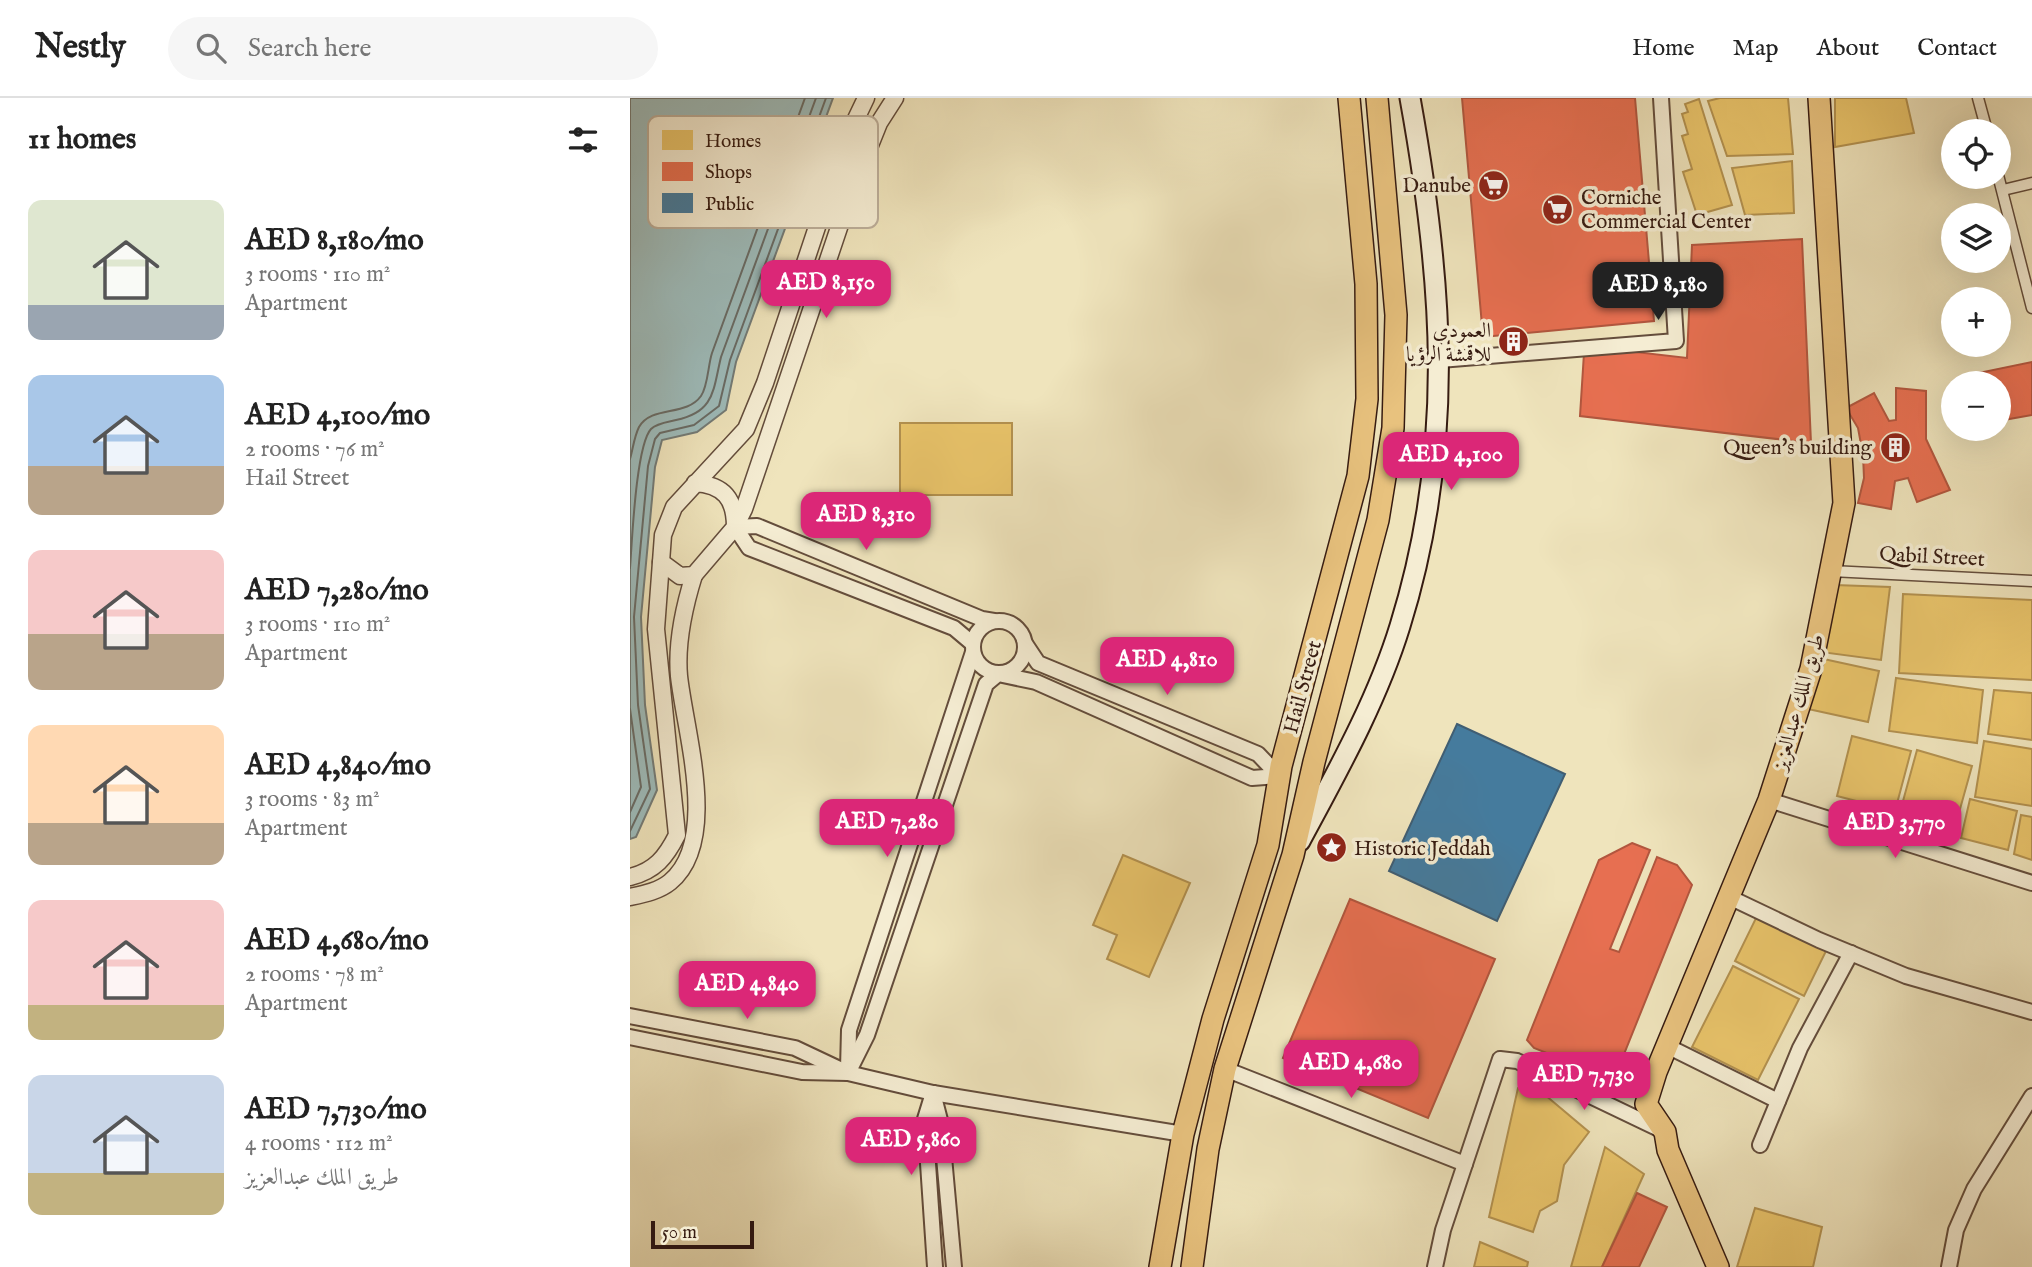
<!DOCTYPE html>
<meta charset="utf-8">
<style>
body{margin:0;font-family:"IM FELL English",Amiri,serif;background:#f6f6f6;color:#222;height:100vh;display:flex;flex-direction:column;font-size:26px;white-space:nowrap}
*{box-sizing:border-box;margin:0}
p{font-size:23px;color:#767676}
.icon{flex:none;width:38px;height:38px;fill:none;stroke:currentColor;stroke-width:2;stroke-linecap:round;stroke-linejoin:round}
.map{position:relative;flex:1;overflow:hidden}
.details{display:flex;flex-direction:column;background:#fff;width:630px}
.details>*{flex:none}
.tools{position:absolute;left:1311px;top:21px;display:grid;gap:14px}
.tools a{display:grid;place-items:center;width:70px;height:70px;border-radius:50%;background:#fff;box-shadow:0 7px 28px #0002;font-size:35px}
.scale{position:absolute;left:21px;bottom:18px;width:103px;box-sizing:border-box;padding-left:7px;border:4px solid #361b11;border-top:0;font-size:19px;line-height:24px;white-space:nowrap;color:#361b11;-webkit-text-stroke:5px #f5edd3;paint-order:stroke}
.price{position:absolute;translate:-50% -60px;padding:0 16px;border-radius:14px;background:#db2777;color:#fff;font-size:23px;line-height:46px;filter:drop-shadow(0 2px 4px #0008)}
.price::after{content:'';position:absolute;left:50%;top:42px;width:21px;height:16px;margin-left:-10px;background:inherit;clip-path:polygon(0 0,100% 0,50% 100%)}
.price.selected{background:#222;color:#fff}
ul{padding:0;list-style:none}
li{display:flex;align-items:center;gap:21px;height:175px;padding:0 28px}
li span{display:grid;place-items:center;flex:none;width:196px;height:140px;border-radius:14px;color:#555}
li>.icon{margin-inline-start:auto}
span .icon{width:84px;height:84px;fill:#fffc;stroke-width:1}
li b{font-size:30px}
h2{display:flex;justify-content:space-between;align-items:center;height:84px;padding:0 28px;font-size:30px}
header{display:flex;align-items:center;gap:42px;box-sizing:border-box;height:98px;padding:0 35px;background:#fff;border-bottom:2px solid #e0e0e0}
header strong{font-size:33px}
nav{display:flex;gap:38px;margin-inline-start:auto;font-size:24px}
.search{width:490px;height:63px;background:#f6f6f6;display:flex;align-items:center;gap:18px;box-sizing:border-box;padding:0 24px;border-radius:38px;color:#767676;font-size:26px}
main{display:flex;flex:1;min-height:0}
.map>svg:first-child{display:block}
.water{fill:#9ebcbb;stroke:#747c77;stroke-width:2}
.homes{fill:#e9c46a;stroke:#b3914f;stroke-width:2}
.shops{fill:#e76f51;stroke:#b2563e;stroke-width:2}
.public{fill:#457b9d;stroke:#405e73;stroke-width:2}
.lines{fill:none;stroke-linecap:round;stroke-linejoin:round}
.shore{stroke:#6a6c66;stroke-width:2}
.pedestrian-casing{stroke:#644d3c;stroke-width:13}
.minor-casing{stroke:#644d3c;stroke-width:18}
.tertiary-casing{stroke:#644d3c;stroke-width:19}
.secondary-casing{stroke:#361b11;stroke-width:23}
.primary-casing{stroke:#361b11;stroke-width:24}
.pedestrian{stroke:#f5edd3;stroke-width:10}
.minor{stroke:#f5edd3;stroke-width:14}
.tertiary{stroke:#f5edd3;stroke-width:16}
.secondary{stroke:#f5edd3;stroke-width:19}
.primary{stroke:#e8c27e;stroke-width:21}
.labels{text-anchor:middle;stroke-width:7;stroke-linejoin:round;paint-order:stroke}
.poi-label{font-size:21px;fill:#361b11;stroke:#f5edd3;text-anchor:end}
.street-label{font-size:21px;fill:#361b11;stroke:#f5edd3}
.key{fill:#f5edd3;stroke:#bcae99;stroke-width:2}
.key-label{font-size:19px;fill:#361b11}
</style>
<header>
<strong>Nestly</strong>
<div class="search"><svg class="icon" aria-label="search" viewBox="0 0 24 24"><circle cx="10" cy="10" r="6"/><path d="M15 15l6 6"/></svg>Search here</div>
<nav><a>Home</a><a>Map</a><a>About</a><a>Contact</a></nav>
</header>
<main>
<section class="details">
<h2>11 homes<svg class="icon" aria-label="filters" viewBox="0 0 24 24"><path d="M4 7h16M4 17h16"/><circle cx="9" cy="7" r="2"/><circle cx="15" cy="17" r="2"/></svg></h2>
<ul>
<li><span style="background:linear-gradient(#dfe7d0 75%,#9aa5b1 0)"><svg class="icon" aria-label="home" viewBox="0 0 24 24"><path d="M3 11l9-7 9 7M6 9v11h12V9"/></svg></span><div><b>AED 8,180/mo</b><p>3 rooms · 110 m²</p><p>Apartment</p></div></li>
<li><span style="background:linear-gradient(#a9c7e8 65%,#b9a48a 0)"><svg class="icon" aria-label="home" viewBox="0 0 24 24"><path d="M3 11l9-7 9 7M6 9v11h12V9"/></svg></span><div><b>AED 4,100/mo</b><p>2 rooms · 76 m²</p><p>Hail Street</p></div></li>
<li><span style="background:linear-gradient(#f6c9c9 60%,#b9a48a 0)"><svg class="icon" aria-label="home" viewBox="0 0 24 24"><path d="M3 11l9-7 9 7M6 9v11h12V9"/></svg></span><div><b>AED 7,280/mo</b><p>3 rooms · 110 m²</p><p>Apartment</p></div></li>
<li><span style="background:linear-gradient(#ffd9b3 70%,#b9a48a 0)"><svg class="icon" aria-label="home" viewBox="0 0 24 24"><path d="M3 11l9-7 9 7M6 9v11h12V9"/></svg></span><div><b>AED 4,840/mo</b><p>3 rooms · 83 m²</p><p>Apartment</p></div></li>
<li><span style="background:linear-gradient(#f6c9c9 75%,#c2b280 0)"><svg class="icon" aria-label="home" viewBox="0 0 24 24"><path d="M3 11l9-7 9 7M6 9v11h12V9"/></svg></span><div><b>AED 4,680/mo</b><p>2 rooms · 78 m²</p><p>Apartment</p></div></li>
<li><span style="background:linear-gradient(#c9d6e8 70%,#c2b280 0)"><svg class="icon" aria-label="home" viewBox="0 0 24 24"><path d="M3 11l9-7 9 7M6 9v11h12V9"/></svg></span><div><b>AED 7,730/mo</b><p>4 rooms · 112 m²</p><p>طريق الملك عبدالعزيز</p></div></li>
</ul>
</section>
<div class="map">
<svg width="1402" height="1169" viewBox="0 0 1402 1169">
<rect width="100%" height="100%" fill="#efe4bc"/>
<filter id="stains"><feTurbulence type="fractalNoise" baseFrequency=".00286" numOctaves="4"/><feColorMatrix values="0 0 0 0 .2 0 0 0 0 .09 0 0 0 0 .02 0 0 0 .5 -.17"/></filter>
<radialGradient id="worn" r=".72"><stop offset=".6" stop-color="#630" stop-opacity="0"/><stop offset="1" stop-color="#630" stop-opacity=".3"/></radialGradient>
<path class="water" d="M0,0H203L106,264L96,312L67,334L32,342L25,369L11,519L15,607L27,692L6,739L0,741Z"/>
<g class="homes">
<path d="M1090,0H1158L1163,56L1097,58L1078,3Z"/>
<path d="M1205,0H1276L1284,35L1205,49Z"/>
<path d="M1069,1L1102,107L1067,117L1053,74L1062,71L1052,38L1058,36L1052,16L1058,14L1055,6Z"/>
<path d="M1162,63L1164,115L1115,117L1102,70Z"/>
<rect x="270" y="325" width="112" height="72"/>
<path d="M1205,487L1260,489L1251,562L1191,554Z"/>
<path d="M1273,496L1402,502V582L1269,575Z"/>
<path d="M1189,560L1249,573L1238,624L1178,611Z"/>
<path d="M1266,580L1353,592L1347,645L1259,633Z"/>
<path d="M1364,592L1402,595V642L1358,636Z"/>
<path d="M1222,638L1281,653L1265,713L1207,698Z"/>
<path d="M1354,643L1402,651V708L1345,699Z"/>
<path d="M1287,652L1342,668L1325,729L1270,714Z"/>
<path d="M1340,701L1387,713L1378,752L1331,740Z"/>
<path d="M1391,717L1402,719V762L1384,756Z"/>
<path d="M493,757L560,785L519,879L477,861L487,837L463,827Z"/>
<path d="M1128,816L1197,851L1174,898L1105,863Z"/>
<path d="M1103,868L1169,901L1128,982L1062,949Z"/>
<path d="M902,986L959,1034L934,1067L927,1103L910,1113L903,1134L859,1119L888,990Z"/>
<path d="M975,1049L1014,1076L972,1169H941Z"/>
<path d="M1125,1110L1192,1129L1183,1169H1107Z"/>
<path d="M850,1144L898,1164L897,1169H844Z"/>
</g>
<g class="shops">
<path d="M832,0H1005L1024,223L853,239Z"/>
<path d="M1172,141L1181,345L950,318L954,255L971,250L1057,260L1062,147Z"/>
<path d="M894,238V250L874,252L873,239Z"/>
<path d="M1402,264V317L1368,323V285H1335L1334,278Z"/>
<path d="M1266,290L1296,293V341L1320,392L1287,404L1278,380L1265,383L1261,411L1228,405L1234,380L1233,357L1228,330L1216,310L1244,295L1259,323L1266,322Z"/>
<path d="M1002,745L1020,752L980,851L989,854L1027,759L1047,767L1062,787L986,976L979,980L904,950L897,942L969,762Z"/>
<path d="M720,801L865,861L798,1020L653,960Z"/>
<path d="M1007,1095L1037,1109L1009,1169H972Z"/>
</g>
<path class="public" d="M827,626L935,676L867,823L759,773Z"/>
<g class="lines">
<g class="shore">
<path d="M0,361C3,351 4,339 9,329C22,307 56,319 71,298C78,288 78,267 82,255L175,0"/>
<path d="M0,470C2,444 6,347 21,331C27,325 38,324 46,322C85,314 83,292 91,259L186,0"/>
<path d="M0,611L11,689L0,714"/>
<path d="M0,733L20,691L8,607L4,519L18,368L25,341L30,335L64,327L89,308L100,262L196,0"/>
</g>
<defs>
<g id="pedestrian">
<path d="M1348,0L1357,33"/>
<path d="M1368,77L1402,210"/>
<path d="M1373,92L1402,85"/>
<path d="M1201,473L1402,483"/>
</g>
<g id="minor">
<path d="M810,262L1046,243L1031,0"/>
<path d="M105,429L127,428L352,521L364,523"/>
<path d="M105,429L119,450L324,530L343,546"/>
<circle cx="369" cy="549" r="26"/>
<path d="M396,547L408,565L628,656L649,678"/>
<path d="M1139,702L1402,785"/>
<path d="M1099,799L1189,842L1276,878L1402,914"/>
<path d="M0,918L165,950L218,975L303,995L553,1036"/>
<path d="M0,939L172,974L218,975L237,937L356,586L368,576L406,584L622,680L649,678"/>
<path d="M1037,948L1148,1003"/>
<path d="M218,971L219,932L343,554"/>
<path d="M595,971L835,1066"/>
<path d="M303,995L295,1021L305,1169"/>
<path d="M303,995L311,1026L324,1169"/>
<path d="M1130,1047L1170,950L1221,855"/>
<path d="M805,1169L813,1132L870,961L887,963L1031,1032"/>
<path d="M1319,1169L1326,1132L1344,1091L1402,998"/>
</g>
<g id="tertiary">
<path d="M65,385C94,387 105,401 105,429L64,477L50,478L31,464L33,437L44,409L116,331L135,285L216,42L236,0"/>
<path d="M106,427L114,411L220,97L249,25L265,0"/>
<path d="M0,779C25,773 36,759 47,737L26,531L31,464"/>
<path d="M0,799C14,796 29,793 40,784C90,743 55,634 49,578C46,544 54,509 64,477"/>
</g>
<path id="secondary" d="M670,743C707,674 747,603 770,528C826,348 813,182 780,0"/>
<g id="primary">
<path d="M530,1169L553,1036L583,921L638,747L651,668L728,378L737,301L736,186L719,0"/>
<path d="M562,1169L578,1051L595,971L663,757L684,664L748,422L763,330L766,217L747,0"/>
<path d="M1088,1169L1038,1052L1035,1034L1016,1006L1026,974L1139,702L1181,571L1214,405L1189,0"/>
</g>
</defs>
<use href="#pedestrian" class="pedestrian-casing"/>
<use href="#minor" class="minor-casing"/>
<use href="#tertiary" class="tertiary-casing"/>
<use href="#secondary" class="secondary-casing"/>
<use href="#primary" class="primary-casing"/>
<use href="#pedestrian" class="pedestrian"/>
<use href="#minor" class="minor"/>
<use href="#tertiary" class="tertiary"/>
<use href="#secondary" class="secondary"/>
<use href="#primary" class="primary"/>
</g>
<defs>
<symbol id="supermarket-disc" viewBox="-11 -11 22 22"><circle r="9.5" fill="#8f2418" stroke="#f5edd3"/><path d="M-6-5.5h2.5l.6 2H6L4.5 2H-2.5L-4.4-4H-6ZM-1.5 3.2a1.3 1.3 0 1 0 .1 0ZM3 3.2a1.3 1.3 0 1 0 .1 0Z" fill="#fff"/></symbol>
<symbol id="building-disc" viewBox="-11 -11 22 22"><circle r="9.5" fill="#8f2418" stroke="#f5edd3"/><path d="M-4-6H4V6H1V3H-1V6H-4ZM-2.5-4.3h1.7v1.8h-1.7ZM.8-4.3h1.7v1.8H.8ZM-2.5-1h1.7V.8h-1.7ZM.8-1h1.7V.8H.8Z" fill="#fff"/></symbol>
<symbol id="sight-disc" viewBox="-11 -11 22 22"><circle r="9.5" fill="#8f2418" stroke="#f5edd3"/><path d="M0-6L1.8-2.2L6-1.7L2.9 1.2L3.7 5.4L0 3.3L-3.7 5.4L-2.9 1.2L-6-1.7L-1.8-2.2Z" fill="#fff"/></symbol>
</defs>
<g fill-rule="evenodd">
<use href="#supermarket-disc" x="846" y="70" width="35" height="35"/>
<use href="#supermarket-disc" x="910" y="94" width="35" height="35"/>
<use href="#building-disc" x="866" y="226" width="35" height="35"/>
<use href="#building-disc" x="1248" y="332" width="35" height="35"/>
<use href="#sight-disc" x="684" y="732" width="35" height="35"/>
</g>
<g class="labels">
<g class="poi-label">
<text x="841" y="94">Danube</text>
<text x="951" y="106" text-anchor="start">Corniche<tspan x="951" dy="24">Commercial Center</tspan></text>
<text x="861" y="239">العمودي<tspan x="861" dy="24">للاقمشة الرؤيا</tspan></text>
<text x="1242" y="356">Queen's building</text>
<text x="724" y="757" text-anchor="start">Historic Jeddah</text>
</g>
<g class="street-label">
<text transform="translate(1302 458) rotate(3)" y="7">Qabil Street</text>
<text transform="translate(672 589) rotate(-75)" y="7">Hail Street</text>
<text transform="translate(1168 604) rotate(-74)" y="7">طريق الملك عبدالعزيز</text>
</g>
</g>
<rect x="18" y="18" width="230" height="112" rx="10" class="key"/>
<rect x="32" y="32" width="31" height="20" fill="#e9c46a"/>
<rect x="32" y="64" width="31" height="19" fill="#e76f51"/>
<rect x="32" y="95" width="31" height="20" fill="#457b9d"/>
<g class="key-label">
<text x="75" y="49">Homes</text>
<text x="75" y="80">Shops</text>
<text x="75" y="112">Public</text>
</g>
<rect width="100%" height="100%" filter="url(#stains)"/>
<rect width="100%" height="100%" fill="url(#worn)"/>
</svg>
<div class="tools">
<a><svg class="icon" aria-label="locate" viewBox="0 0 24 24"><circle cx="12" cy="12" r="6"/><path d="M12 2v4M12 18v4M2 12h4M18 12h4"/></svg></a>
<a><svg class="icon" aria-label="layers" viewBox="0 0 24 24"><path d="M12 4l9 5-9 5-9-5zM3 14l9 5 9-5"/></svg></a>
<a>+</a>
<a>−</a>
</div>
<div class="scale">50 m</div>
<b class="price" style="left:196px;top:222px">AED 8,150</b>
<b class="price selected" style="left:1028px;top:224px">AED 8,180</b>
<b class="price" style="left:821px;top:394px">AED 4,100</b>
<b class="price" style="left:236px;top:454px">AED 8,310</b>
<b class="price" style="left:537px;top:599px">AED 4,810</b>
<b class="price" style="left:257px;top:761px">AED 7,280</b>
<b class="price" style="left:1265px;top:762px">AED 3,770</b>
<b class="price" style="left:117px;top:923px">AED 4,840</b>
<b class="price" style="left:721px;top:1002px">AED 4,680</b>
<b class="price" style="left:954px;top:1014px">AED 7,730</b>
<b class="price" style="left:281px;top:1079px">AED 5,860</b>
</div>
</main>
